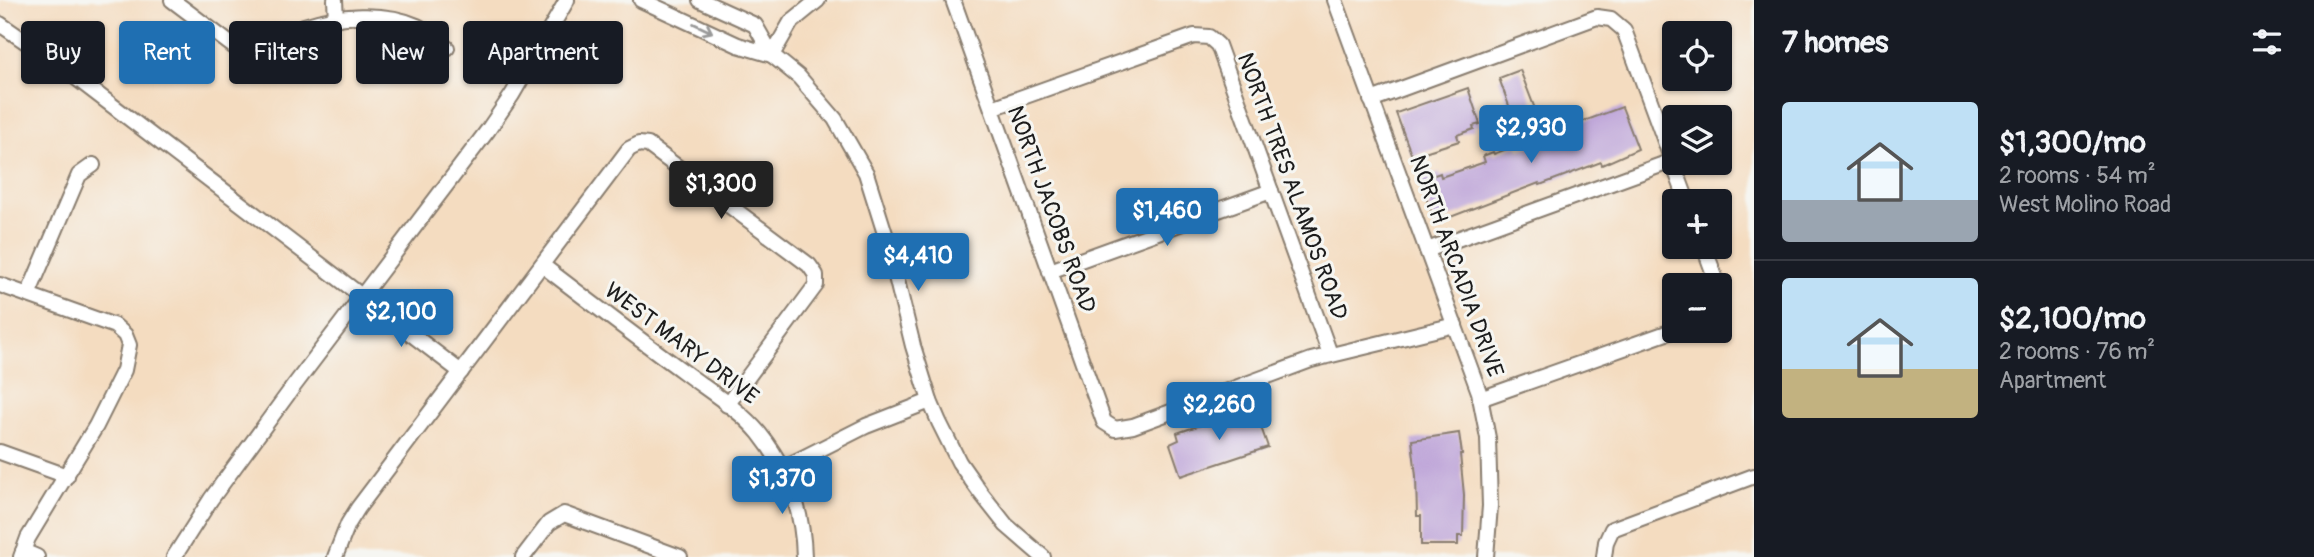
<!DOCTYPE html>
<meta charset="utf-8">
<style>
body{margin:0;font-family:Pangolin,sans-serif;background:#242831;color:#f1f3f6;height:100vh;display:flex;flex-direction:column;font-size:26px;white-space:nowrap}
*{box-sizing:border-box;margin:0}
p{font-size:23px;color:#9ea1a6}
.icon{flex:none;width:38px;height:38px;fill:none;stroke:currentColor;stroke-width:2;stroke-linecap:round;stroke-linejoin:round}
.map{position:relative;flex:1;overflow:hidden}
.panel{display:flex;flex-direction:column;background:#171b24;width:560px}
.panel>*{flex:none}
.top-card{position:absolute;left:21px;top:21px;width:665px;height:63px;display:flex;gap:14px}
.tools{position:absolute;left:1662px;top:21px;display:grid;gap:14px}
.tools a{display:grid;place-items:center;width:70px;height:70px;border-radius:7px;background:#171b24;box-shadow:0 2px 5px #0004;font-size:35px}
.price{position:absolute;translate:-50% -60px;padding:0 16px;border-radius:7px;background:#1f6fb2;color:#fff;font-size:23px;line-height:46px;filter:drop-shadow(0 2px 4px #0008)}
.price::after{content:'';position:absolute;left:50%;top:42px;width:21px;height:16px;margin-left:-10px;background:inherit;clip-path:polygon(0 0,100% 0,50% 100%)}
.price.current{background:#222;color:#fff}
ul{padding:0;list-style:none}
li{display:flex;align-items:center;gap:21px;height:175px;padding:0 28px}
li+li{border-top:2px solid #363941}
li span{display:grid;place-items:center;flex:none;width:196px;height:140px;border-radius:7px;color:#555}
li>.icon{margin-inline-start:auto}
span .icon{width:84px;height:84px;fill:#fffc;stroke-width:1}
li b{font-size:30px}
h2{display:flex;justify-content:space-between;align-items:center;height:84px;padding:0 28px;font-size:30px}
.chip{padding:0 24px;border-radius:7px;background:#171b24;box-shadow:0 2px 5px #0004;font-size:24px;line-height:63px}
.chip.current{background:#1f6fb2;color:#fff}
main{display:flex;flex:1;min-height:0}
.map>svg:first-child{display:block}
.building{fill:#c0a7d9}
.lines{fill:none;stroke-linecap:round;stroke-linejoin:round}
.minor-casing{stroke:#887c6e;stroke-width:18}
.minor{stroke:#fff;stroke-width:14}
.oneway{stroke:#999}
.labels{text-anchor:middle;stroke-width:6;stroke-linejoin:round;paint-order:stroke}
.street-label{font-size:23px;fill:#1c1c1c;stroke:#f6f6f2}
</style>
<main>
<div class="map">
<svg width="1754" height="557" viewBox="0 0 1754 557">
<rect width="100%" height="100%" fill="#f6f6f2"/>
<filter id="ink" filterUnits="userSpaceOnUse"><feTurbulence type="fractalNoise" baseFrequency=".0143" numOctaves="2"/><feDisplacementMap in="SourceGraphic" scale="14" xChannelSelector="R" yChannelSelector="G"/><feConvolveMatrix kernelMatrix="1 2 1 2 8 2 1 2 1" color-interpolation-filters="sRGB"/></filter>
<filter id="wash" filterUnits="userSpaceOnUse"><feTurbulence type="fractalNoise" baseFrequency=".00686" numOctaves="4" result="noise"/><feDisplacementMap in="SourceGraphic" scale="28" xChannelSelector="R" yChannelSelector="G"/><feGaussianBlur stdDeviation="1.57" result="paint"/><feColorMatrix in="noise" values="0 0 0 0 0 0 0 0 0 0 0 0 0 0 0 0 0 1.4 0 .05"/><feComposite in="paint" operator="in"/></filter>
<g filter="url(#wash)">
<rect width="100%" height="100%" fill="#f4dcc0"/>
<g id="blocks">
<g class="building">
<path d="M1520,70L1535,109L1522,114L1521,110L1512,114L1499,78Z"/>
<path d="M1468,88L1480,124L1473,126L1474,129L1457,135L1459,141L1412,156L1396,113Z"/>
<path d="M1622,107L1638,149L1602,165L1601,162L1540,185L1539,183L1435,223L1420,180L1440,173L1441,177L1485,162L1483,156L1493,152L1494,154L1517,145L1519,150L1552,139L1550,131L1560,128V130Z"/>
<path d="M1254,407L1268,447L1181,476L1170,444L1179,440L1177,433Z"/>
<path d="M1459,433L1462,454H1460L1464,495L1463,536H1458V545H1421V516H1417L1416,476L1412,440Z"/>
</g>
</g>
</g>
<g filter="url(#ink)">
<use href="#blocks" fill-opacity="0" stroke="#887c6e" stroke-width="2"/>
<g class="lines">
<defs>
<g id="minor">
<path d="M172,0L245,55C264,45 283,33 304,26C336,15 385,11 417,26C428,31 438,41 447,48"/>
<path d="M335,0L336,19"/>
<path d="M641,0L738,45L772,55"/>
<path d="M700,0L755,25L772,55L799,77L835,119L866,173L887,240L913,346L930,401L939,422L959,462L980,492L1006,525L1043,557"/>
<path d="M953,0L1104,422L1115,429L1133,426L1311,360L1455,325"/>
<path d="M1335,0L1479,392L1488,438L1490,506L1486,557"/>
<path d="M0,24L58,64L461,372"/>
<path d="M772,55L791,22L818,0"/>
<path d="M1371,100L1597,17L1611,19L1624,30L1687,201"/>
<path d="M992,108L1194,36L1209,37L1218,45L1330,354"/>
<path d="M1704,247L1718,285"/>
<path d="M1427,250L1672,161"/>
<path d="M542,265C589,301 636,337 684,372C709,391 739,409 759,433C788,469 803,512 804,557"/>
<path d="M1050,271L1271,191"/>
<path d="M0,285L115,326L125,335L129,345L124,370L96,426L28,538L21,557"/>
<path d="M28,295L79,175L93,165"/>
<path d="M1480,399L1675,330"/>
<path d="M0,452L67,476"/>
<path d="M781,469L866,426L930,401"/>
<path d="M23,551L37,557"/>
<path d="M174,557L211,499L293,387L488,130L512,95L567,0"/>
<path d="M335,557L348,524L358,508L629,149L639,144L648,145L809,265L816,275V285L727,405"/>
<path d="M523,557L549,523L564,514L680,557"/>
<path d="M1604,557L1606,542L1612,529L1754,476"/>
</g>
</defs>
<use href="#minor" class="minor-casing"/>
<use href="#minor" class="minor"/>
</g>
<defs><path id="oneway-shaft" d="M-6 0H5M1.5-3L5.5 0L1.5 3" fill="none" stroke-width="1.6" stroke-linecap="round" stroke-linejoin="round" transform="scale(1.75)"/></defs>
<use class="oneway" href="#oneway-shaft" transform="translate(703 28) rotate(26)"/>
</g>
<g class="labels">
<g class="street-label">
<text transform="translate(1293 186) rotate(70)" y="8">NORTH TRES ALAMOS ROAD</text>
<text transform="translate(1052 209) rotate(70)" y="8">NORTH JACOBS ROAD</text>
<text transform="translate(1457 266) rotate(70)" y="8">NORTH ARCADIA DRIVE</text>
<text transform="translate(682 343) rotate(37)" y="8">WEST MARY DRIVE</text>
</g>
</g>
</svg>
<div class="tools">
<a><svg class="icon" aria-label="locate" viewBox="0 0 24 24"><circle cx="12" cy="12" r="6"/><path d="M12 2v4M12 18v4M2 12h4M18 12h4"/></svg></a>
<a><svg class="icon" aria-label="layers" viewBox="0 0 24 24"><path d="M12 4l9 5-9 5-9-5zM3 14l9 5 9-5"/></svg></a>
<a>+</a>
<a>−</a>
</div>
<b class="price" style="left:1531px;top:165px">$2,930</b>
<b class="price current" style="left:721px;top:221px">$1,300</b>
<b class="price" style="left:1167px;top:248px">$1,460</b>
<b class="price" style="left:918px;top:293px">$4,410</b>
<b class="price" style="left:401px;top:349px">$2,100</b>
<b class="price" style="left:1219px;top:442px">$2,260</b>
<b class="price" style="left:782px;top:516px">$1,370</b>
<div class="top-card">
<a class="chip">Buy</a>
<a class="chip current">Rent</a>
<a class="chip">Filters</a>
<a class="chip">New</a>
<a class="chip">Apartment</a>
</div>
</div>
<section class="panel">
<h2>7 homes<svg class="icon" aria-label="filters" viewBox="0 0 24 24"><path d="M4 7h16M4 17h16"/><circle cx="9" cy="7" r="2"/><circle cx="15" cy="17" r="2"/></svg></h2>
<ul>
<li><span style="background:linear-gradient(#bfe0f5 70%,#9aa5b1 0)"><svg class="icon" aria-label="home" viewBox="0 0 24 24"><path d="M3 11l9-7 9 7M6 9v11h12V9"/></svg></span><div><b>$1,300/mo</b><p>2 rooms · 54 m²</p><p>West Molino Road</p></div></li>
<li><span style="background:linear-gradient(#bfe0f5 65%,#c2b280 0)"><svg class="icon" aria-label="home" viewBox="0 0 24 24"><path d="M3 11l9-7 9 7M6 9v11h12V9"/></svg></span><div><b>$2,100/mo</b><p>2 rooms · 76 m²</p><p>Apartment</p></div></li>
</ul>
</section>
</main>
